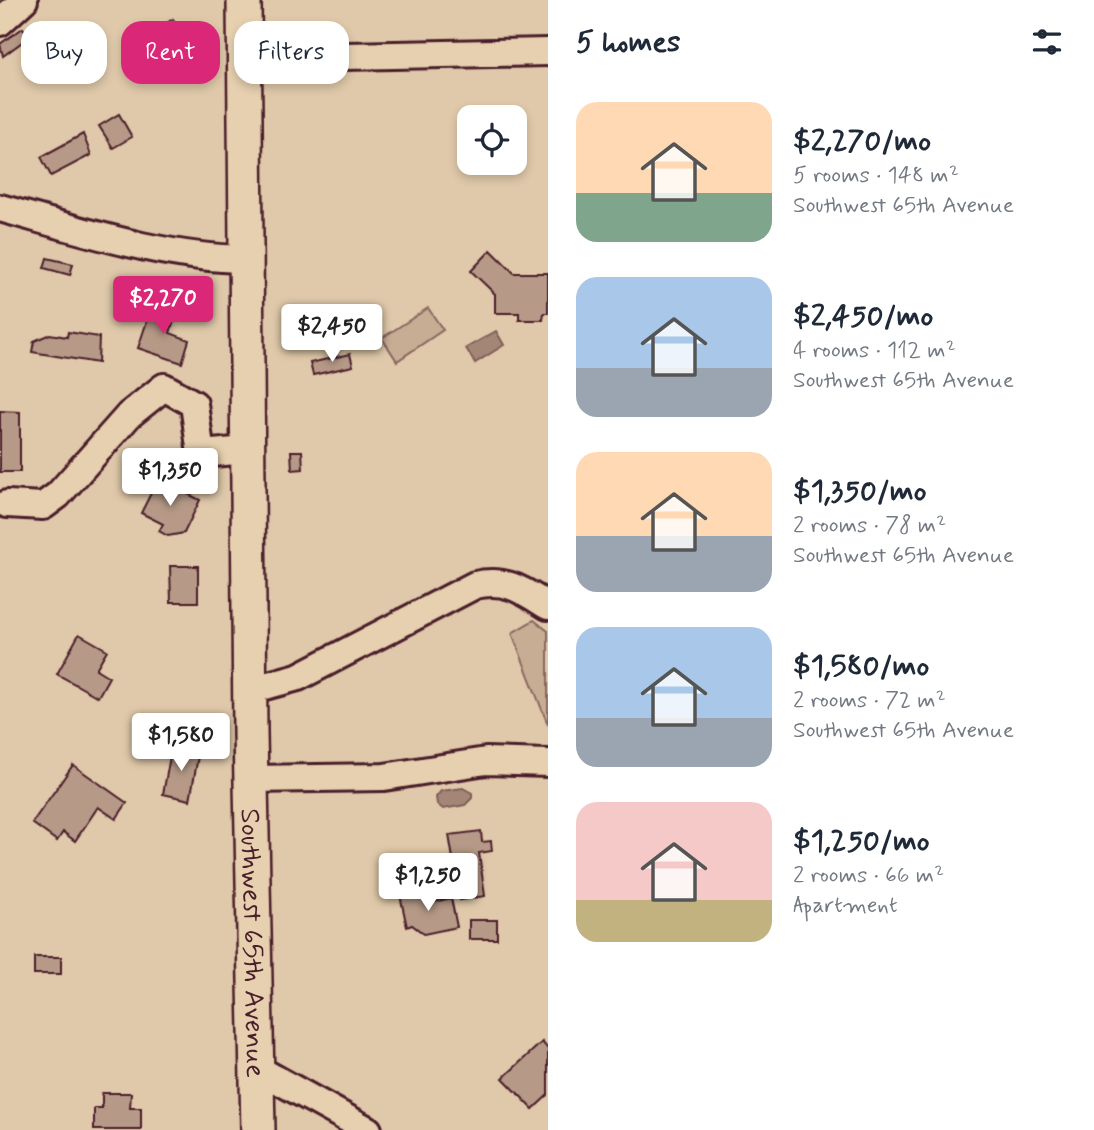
<!DOCTYPE html>
<meta charset="utf-8">
<style>
body{margin:0;font-family:Mynerve,sans-serif;background:#f6f6f7;color:#1f2937;height:100vh;display:flex;flex-direction:column;font-size:26px;white-space:nowrap}
*{box-sizing:border-box;margin:0}
p{font-size:23px;color:#747a83}
.icon{flex:none;width:38px;height:38px;fill:none;stroke:currentColor;stroke-width:2;stroke-linecap:round;stroke-linejoin:round}
.map{position:relative;flex:1;overflow:hidden}
.sheet{display:flex;flex-direction:column;background:#fff;width:546px}
.sheet>*{flex:none}
.banner{position:absolute;left:21px;top:21px;width:422px;height:63px;display:flex;gap:14px}
.buttons{position:absolute;left:457px;top:105px;display:grid;gap:14px}
.buttons a{display:grid;place-items:center;width:70px;height:70px;border-radius:14px;background:#fff;box-shadow:0 4px 10px #0003;font-size:35px}
.price{position:absolute;translate:-50% -60px;padding:0 16px;border-radius:7px;background:#fff;color:#222;font-size:23px;line-height:46px;filter:drop-shadow(0 2px 4px #0008)}
.price::after{content:'';position:absolute;left:50%;top:42px;width:21px;height:16px;margin-left:-10px;background:inherit;clip-path:polygon(0 0,100% 0,50% 100%)}
.price.on{background:#db2777;color:#fff}
ul{padding:0;list-style:none}
li{display:flex;align-items:center;gap:21px;height:175px;padding:0 28px}
li span{display:grid;place-items:center;flex:none;width:196px;height:140px;border-radius:21px;color:#555}
li>.icon{margin-inline-start:auto}
span .icon{width:84px;height:84px;fill:#fffc;stroke-width:1}
li b{font-size:30px}
h2{display:flex;justify-content:space-between;align-items:center;height:84px;padding:0 28px;font-size:30px}
.chip{padding:0 24px;border-radius:21px;background:#fff;box-shadow:0 4px 10px #0003;font-size:24px;line-height:63px}
.chip.on{background:#db2777;color:#fff}
main{display:flex;flex:1;min-height:0}
.map>svg:first-child{display:block}
.green{fill:#c7ad94;stroke:#886660;stroke-width:2}
.water{fill:#a48677;stroke:#805d59;stroke-width:2}
.building{fill:#b69a87;stroke:#4a1f2b;stroke-width:2}
.lines{fill:none;stroke-linecap:round;stroke-linejoin:round}
.minor-casing{stroke:#4a1f2b;stroke-width:32}
.major-casing{stroke:#4a1f2b;stroke-width:38}
.minor{stroke:#e6d0af;stroke-width:26}
.major{stroke:#e6d0af;stroke-width:33}
.labels{text-anchor:middle;stroke-width:5;stroke-linejoin:round;paint-order:stroke}
.street-label{font-size:28px;fill:#4a1f2b;stroke:#e6d0af}
</style>
<main>
<div class="map">
<svg width="548" height="1130" viewBox="0 0 548 1130">
<rect width="100%" height="100%" fill="#e0c9aa"/>
<filter id="ink" filterUnits="userSpaceOnUse"><feTurbulence type="fractalNoise" baseFrequency=".0143" numOctaves="2"/><feDisplacementMap in="SourceGraphic" scale="14" xChannelSelector="R" yChannelSelector="G"/><feConvolveMatrix kernelMatrix="1 2 1 2 8 2 1 2 1" color-interpolation-filters="sRGB"/></filter>
<g filter="url(#ink)">
<g class="green">
<path d="M428,308L443,330L397,361L382,338Z"/>
<path d="M534,620L548,631V725L512,633Z"/>
</g>
<g class="water">
<path d="M496,331L504,345L475,363L466,348Z"/>
<path d="M463,788L472,793V798L465,805L443,809L437,804L436,797L441,791Z"/>
</g>
<g class="building">
<path d="M173,19L189,43L142,74L126,50Z"/>
<path d="M23,28L29,37L3,56L0,44Z"/>
<path d="M119,114L132,137L113,148L99,126Z"/>
<path d="M83,134L91,155L51,176L41,157Z"/>
<path d="M491,250L514,273H548V313H544L543,320H519V313H495V294L471,271Z"/>
<path d="M47,258L73,264L70,275L44,268Z"/>
<path d="M152,306L176,314L170,333L189,340L182,363L138,348Z"/>
<path d="M68,332L99,337L98,363L32,352L34,341L50,334L67,337Z"/>
<path d="M350,354L353,366L313,375L310,363Z"/>
<path d="M0,411L20,412V472H0Z"/>
<path d="M291,451H302L303,469L292,470Z"/>
<path d="M158,479L200,500L184,533L168,536L159,531L163,524L141,513Z"/>
<path d="M170,566H198V602H171Z"/>
<path d="M79,634L107,650L96,669L109,677L98,697L57,674Z"/>
<path d="M172,746L199,751L190,800L163,794Z"/>
<path d="M73,765L127,803L116,819L98,807L75,841L63,832L57,841L32,823Z"/>
<path d="M481,831L482,842L491,841L492,851L479,853L485,896L460,900L449,835Z"/>
<path d="M427,889L430,903L451,898L457,927L424,934L412,925L407,927L400,895Z"/>
<rect x="469" y="920" width="28" height="19"/>
<rect x="34" y="957" width="27" height="17"/>
<path d="M542,1042L548,1049V1095L533,1109L503,1078Z"/>
<path d="M102,1093H131L130,1108H141V1130H94V1108H102Z"/>
</g>
<g class="lines">
<defs>
<g id="minor">
<path d="M0,22L24,0"/>
<path d="M244,58L548,52"/>
<path d="M0,208C80,230 162,258 246,259"/>
<path d="M7,504L43,506L58,495L129,415L164,387L194,404L201,454L247,450"/>
<path d="M250,690L298,677L475,585C506,578 522,590 548,606"/>
<path d="M251,779L384,777L486,761L548,763"/>
<path d="M256,1068L368,1130"/>
</g>
<g id="major">
<path id="s1" d="M244,0L250,733L258,1130"/>
</g>
</defs>
<use href="#minor" class="minor-casing"/>
<use href="#major" class="major-casing"/>
<use href="#minor" class="minor"/>
<use href="#major" class="major"/>
</g>
</g>
<g class="labels">
<g class="street-label">
<text dy="10" stroke="none"><textPath href="#s1" startOffset="943">Southwest 65th Avenue</textPath></text>
</g>
</g>
</svg>
<div class="buttons">
<a><svg class="icon" aria-label="locate" viewBox="0 0 24 24"><circle cx="12" cy="12" r="6"/><path d="M12 2v4M12 18v4M2 12h4M18 12h4"/></svg></a>
</div>
<b class="price on" style="left:163px;top:336px">$2,270</b>
<b class="price" style="left:332px;top:364px">$2,450</b>
<b class="price" style="left:170px;top:508px">$1,350</b>
<b class="price" style="left:181px;top:773px">$1,580</b>
<b class="price" style="left:428px;top:913px">$1,250</b>
<div class="banner">
<a class="chip">Buy</a>
<a class="chip on">Rent</a>
<a class="chip">Filters</a>
</div>
</div>
<section class="sheet">
<h2>5 homes<svg class="icon" aria-label="filters" viewBox="0 0 24 24"><path d="M4 7h16M4 17h16"/><circle cx="9" cy="7" r="2"/><circle cx="15" cy="17" r="2"/></svg></h2>
<ul>
<li><span style="background:linear-gradient(#ffd9b3 65%,#7fa58c 0)"><svg class="icon" aria-label="home" viewBox="0 0 24 24"><path d="M3 11l9-7 9 7M6 9v11h12V9"/></svg></span><div><b>$2,270/mo</b><p>5 rooms · 148 m²</p><p>Southwest 65th Avenue</p></div></li>
<li><span style="background:linear-gradient(#a9c7e8 65%,#9aa5b1 0)"><svg class="icon" aria-label="home" viewBox="0 0 24 24"><path d="M3 11l9-7 9 7M6 9v11h12V9"/></svg></span><div><b>$2,450/mo</b><p>4 rooms · 112 m²</p><p>Southwest 65th Avenue</p></div></li>
<li><span style="background:linear-gradient(#ffd9b3 60%,#9aa5b1 0)"><svg class="icon" aria-label="home" viewBox="0 0 24 24"><path d="M3 11l9-7 9 7M6 9v11h12V9"/></svg></span><div><b>$1,350/mo</b><p>2 rooms · 78 m²</p><p>Southwest 65th Avenue</p></div></li>
<li><span style="background:linear-gradient(#a9c7e8 65%,#9aa5b1 0)"><svg class="icon" aria-label="home" viewBox="0 0 24 24"><path d="M3 11l9-7 9 7M6 9v11h12V9"/></svg></span><div><b>$1,580/mo</b><p>2 rooms · 72 m²</p><p>Southwest 65th Avenue</p></div></li>
<li><span style="background:linear-gradient(#f6c9c9 70%,#c2b280 0)"><svg class="icon" aria-label="home" viewBox="0 0 24 24"><path d="M3 11l9-7 9 7M6 9v11h12V9"/></svg></span><div><b>$1,250/mo</b><p>2 rooms · 66 m²</p><p>Apartment</p></div></li>
</ul>
</section>
</main>
